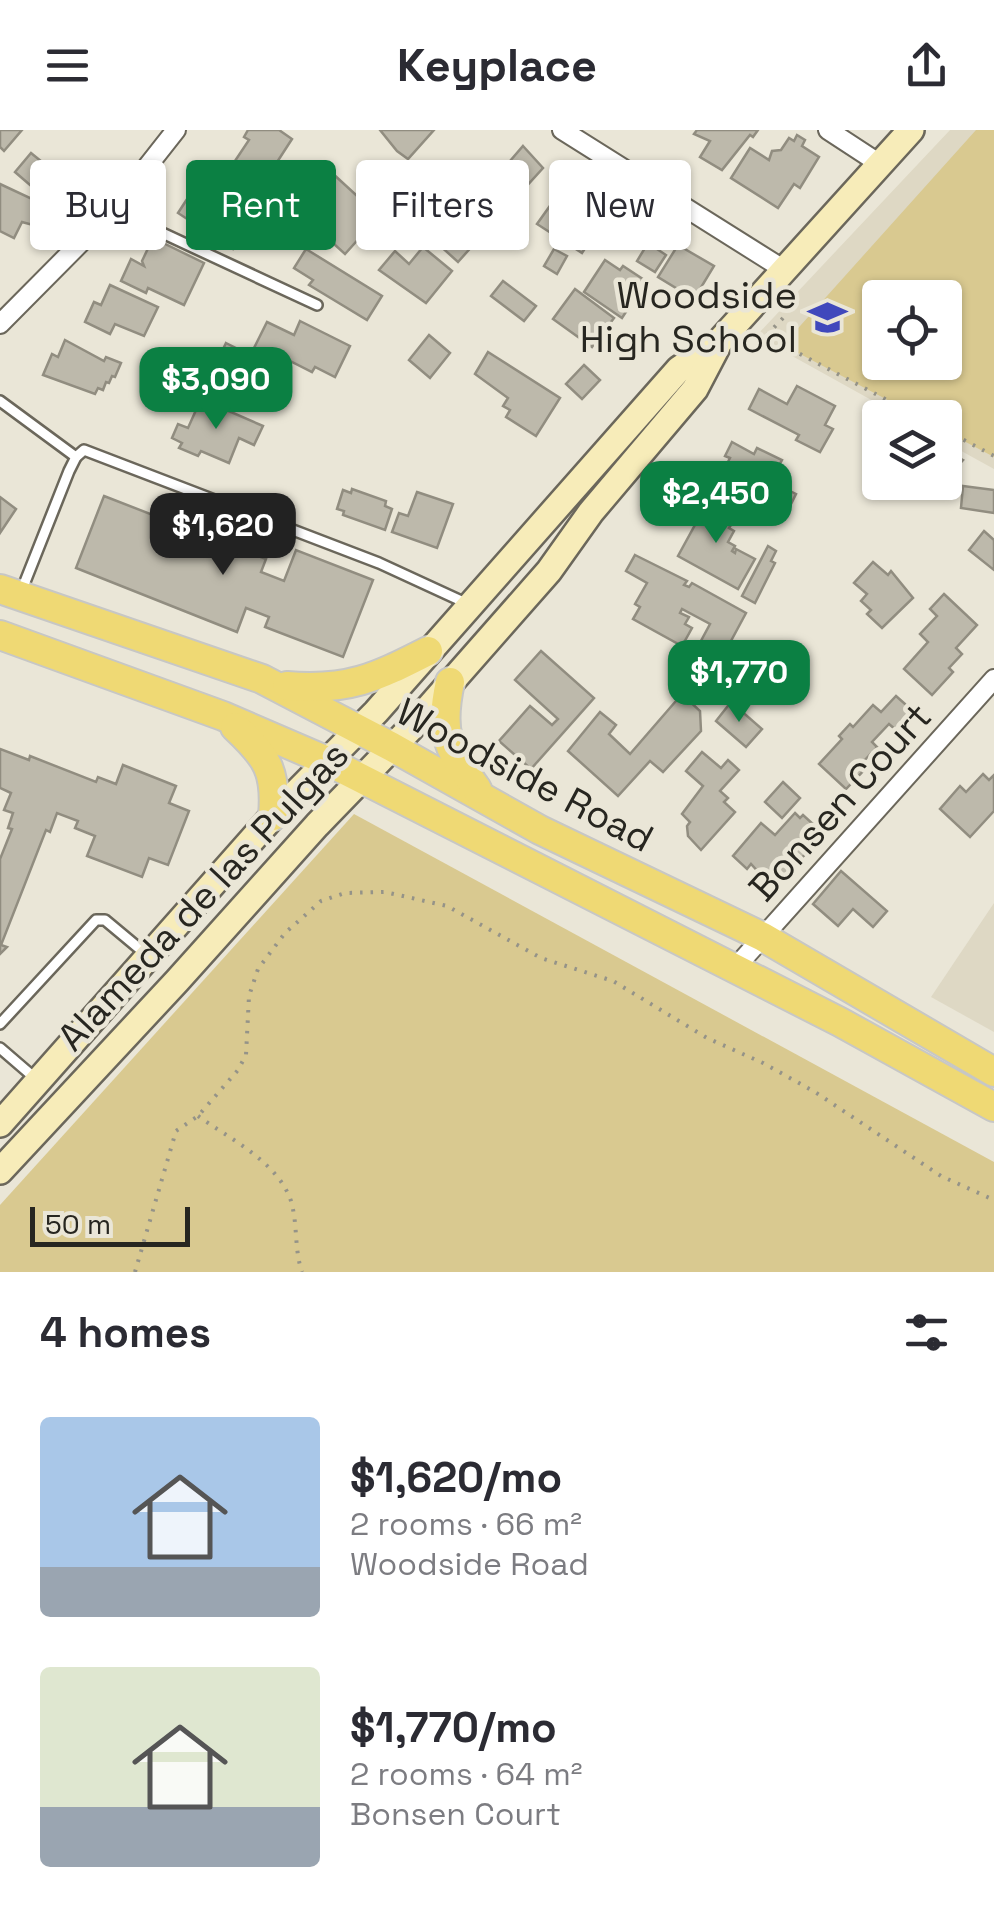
<!DOCTYPE html>
<meta charset="utf-8">
<style>
body{margin:0;font-family:"Space Grotesk",sans-serif;background:#f7f7f7;color:#2b2b33;height:100vh;display:flex;flex-direction:column;font-size:38px;white-space:nowrap}
*{box-sizing:border-box;margin:0}
p{font-size:32px;color:#7c7c81}
.icon{flex:none;width:55px;height:55px;fill:none;stroke:currentColor;stroke-width:2;stroke-linecap:round;stroke-linejoin:round}
.map{position:relative;height:1142px;overflow:hidden}
.side{display:flex;flex-direction:column;background:#fff;flex:1}
.side>*{flex:none}
.guide{position:absolute;left:30px;top:30px;width:935px;height:90px;display:flex;gap:20px}
.controls{position:absolute;left:862px;top:150px;display:grid;gap:20px}
.controls a{display:grid;place-items:center;width:100px;height:100px;border-radius:10px;background:#fff;box-shadow:0 2px 8px #0004;font-size:50px}
.scale{position:absolute;left:30px;bottom:25px;width:160px;box-sizing:border-box;padding-left:10px;border:5px solid #272620;border-top:0;font-size:28px;line-height:35px;white-space:nowrap;color:#272620;-webkit-text-stroke:8px #eae6d7;paint-order:stroke}
.price{position:absolute;translate:-50% -85px;padding:0 22px;border-radius:20px;background:#0b8043;color:#fff;font-size:32px;line-height:65px;filter:drop-shadow(0 2px 5px #0008)}
.price::after{content:'';position:absolute;left:50%;top:60px;width:30px;height:22px;margin-left:-15px;background:inherit;clip-path:polygon(0 0,100% 0,50% 100%)}
.price.selected{background:#222;color:#fff}
ul{padding:0;list-style:none}
li{display:flex;align-items:center;gap:30px;height:250px;padding:0 40px}
li span{display:grid;place-items:center;flex:none;width:280px;height:200px;border-radius:10px;color:#555}
li>.icon{margin-inline-start:auto}
span .icon{width:120px;height:120px;fill:#fffc;stroke-width:1}
li b{font-size:42px}
h2{display:flex;justify-content:space-between;align-items:center;height:120px;padding:0 40px;font-size:42px}
.pill{padding:0 35px;border-radius:10px;background:#fff;box-shadow:0 2px 8px #0004;font-size:35px;line-height:90px}
.pill.selected{background:#0b8043;color:#fff}
header{display:flex;justify-content:space-between;align-items:center;height:130px;padding:0 40px;background:#fff;font-size:45px;font-weight:800}
.map>svg:first-child{display:block}
.built{fill:#ded8c4;fill-rule:evenodd}
.green{fill:#d9c990;fill-rule:evenodd}
.building{fill:#bdb9ab;stroke:#918d80;stroke-width:2.5}
.lines{fill:none;stroke-linecap:round;stroke-linejoin:round}
.lane-casing{stroke:#6b675b;stroke-width:14}
.street-casing{stroke:#6b675b;stroke-width:22}
.secondary-casing{stroke:#6b675b;stroke-width:30}
.primary-casing{stroke:#c7c7c5;stroke-width:32}
.path{stroke:#959388;stroke-width:4;stroke-dasharray:2.5 8;stroke-linecap:butt}
.lane{stroke:#fff;stroke-width:9}
.street{stroke:#fff;stroke-width:18}
.secondary{stroke:#f7ecb9;stroke-width:25}
.primary{stroke:#efd974;stroke-width:28}
.labels{text-anchor:middle;stroke-width:9;stroke-linejoin:round;paint-order:stroke}
.poi-label{font-size:38px;fill:#272620;stroke:#eae6d7;text-anchor:end}
.street-label{font-size:38px;fill:#272620;stroke:#eae6d7}
</style>
<header><svg class="icon" aria-label="menu" viewBox="0 0 24 24"><path d="M4 6h16M4 12h16M4 18h16"/></svg>Keyplace<svg class="icon" aria-label="share" viewBox="0 0 24 24"><path d="M12 15V3M7 8l5-5 5 5M5 13v7h14v-7"/></svg></header>
<div class="map">
<svg width="994" height="1142" viewBox="0 0 994 1142">
<rect width="100%" height="100%" fill="#eae6d7"/>
<g class="built">
<path d="M950,0H994V339L945,312V288L902,287L756,206ZM880,168H945V232H880Z"/>
<path d="M994,773V902L931,867Z"/>
</g>
<g class="green">
<path d="M976,0H994V327L945,301V288L920,287L783,215ZM880,168H945V232H880Z"/>
<path d="M354,684L994,1032V1142H0V1075Z"/>
</g>
<g class="building">
<path d="M0,0H22L4,21L0,17Z"/>
<path d="M248,0H279L292,9L257,63L227,43L249,10L244,7Z"/>
<path d="M380,0H434L408,29L397,21Z"/>
<path d="M697,0H758L753,7L750,5L722,40L700,27L710,11L694,4Z"/>
<path d="M797,5L805,10L802,16L819,27L800,58L794,54L778,78L731,48L750,18L769,30L772,21L781,20L789,8L794,11Z"/>
<path d="M523,16L543,38L504,81L480,60L498,36L510,31Z"/>
<path d="M31,23L53,41L37,61L15,42Z"/>
<path d="M331,42L379,86L345,124L313,95L326,80L310,65Z"/>
<path d="M209,52L256,82L233,119L178,83L191,63L199,68Z"/>
<path d="M0,54L43,74L33,95L22,92L14,108L0,101Z"/>
<path d="M562,59L577,68L578,65L608,83L582,123L537,94Z"/>
<path d="M473,63L499,86L458,132L436,112Z"/>
<path d="M153,108L204,133L184,175L148,158L146,163L121,151L131,129L144,136L142,131Z"/>
<path d="M648,113L666,125L655,142L637,131Z"/>
<path d="M678,115L714,136L694,169L658,147Z"/>
<path d="M423,117L452,141L426,173L379,140L395,121L409,134Z"/>
<path d="M306,119L382,166L367,190L309,155L313,150L294,138Z"/>
<path d="M554,119L567,126L557,144L544,136Z"/>
<path d="M605,130L620,140L623,136L646,151L622,188L584,162Z"/>
<path d="M503,151L536,176L524,191L491,166Z"/>
<path d="M110,155L158,177L144,206L115,194L110,204L85,192L94,172L101,175Z"/>
<path d="M575,159L614,188L592,217L553,189Z"/>
<path d="M300,191L350,216L335,247L315,237L312,242L288,230L286,234L254,218L267,192L294,205Z"/>
<path d="M429,205L450,223L430,248L409,230Z"/>
<path d="M65,210L104,231L106,227L121,233L115,247L112,246L109,253L106,252L103,260L98,258L95,264L43,245L52,224L58,227Z"/>
<path d="M226,213L289,245L277,270L261,262L252,278L205,257Z"/>
<path d="M488,222L560,268L536,306L506,287L510,280L503,276L508,268L475,244Z"/>
<path d="M584,235L600,250L582,269L566,254Z"/>
<path d="M797,256L835,276L825,295L833,299L820,322L796,310L799,305L749,279L759,259L787,274Z"/>
<path d="M201,269L263,296L254,315L239,308L229,333L201,321L198,326L179,318L182,313L172,308L178,294L188,298Z"/>
<path d="M732,312L754,324L757,318L782,330L773,346L770,345L768,350L796,364L786,384L719,349L730,328L725,326Z"/>
<path d="M945,320L963,330L945,350Z"/>
<path d="M963,356L994,360V383L961,378Z"/>
<path d="M352,359L386,371L385,376L392,379L385,400L343,385L344,381L337,379L343,360L351,363Z"/>
<path d="M417,362L453,374L437,418L392,402L399,383L408,386Z"/>
<path d="M104,366L266,429L261,442L284,451L296,420L373,450L343,527L265,497L269,487L246,478L237,502L76,438Z"/>
<path d="M0,367L16,379L0,403Z"/>
<path d="M703,369L736,387L729,398L734,401L728,412L735,416L732,421L735,423L736,419L755,429L738,459L678,426L696,393L692,390Z"/>
<path d="M984,401L994,410V440L969,420Z"/>
<path d="M768,416L776,421L771,431L775,433L755,473L742,466Z"/>
<path d="M635,425L687,451L684,455L689,457L692,453L746,483L718,535L695,522L710,494L682,479L680,483L689,487L685,494L692,498L682,516L633,489L640,477L635,474L647,453L626,441Z"/>
<path d="M873,432L888,445L891,441L913,468L882,498L867,484L871,480L861,471L867,464L854,453Z"/>
<path d="M944,464L977,495L956,518L962,524L949,538L953,542L932,565L904,539L928,512L920,504L937,486L930,479Z"/>
<path d="M541,521L594,568L531,639L499,611L530,576L552,595L558,589L515,550Z"/>
<path d="M682,564L700,581L701,601L663,642L650,631L618,666L568,621L600,582L616,595L609,604L630,624Z"/>
<path d="M896,566L913,581L896,600L889,594L872,612L877,617L862,633L867,637L846,659L819,634L842,609L839,606L850,594L853,597L873,575L881,582Z"/>
<path d="M731,572L762,599L746,617L716,591Z"/>
<path d="M0,619L29,630L30,626L96,652L98,647L116,654L123,635L176,656L169,673L189,681L168,735L149,728L142,747L87,726L95,706L75,698L78,691L57,683L50,702L46,700L1,815L7,817L0,824V729L12,699L8,698L13,683L4,680L11,663L0,658Z"/>
<path d="M702,622L721,638L728,630L739,640L720,661L728,668L724,672L735,682L701,720L688,706L687,696L690,692L682,684L703,656L686,641Z"/>
<path d="M983,644L989,650L994,645V681L970,707L940,679L960,656L966,662Z"/>
<path d="M783,652L800,668L782,688L765,672Z"/>
<path d="M795,683L800,688L803,685L825,705L772,757L751,734L747,739L733,726L761,693L775,705Z"/>
<path d="M841,741L887,781L873,797L853,779L838,796L813,774Z"/>
</g>
<g class="lines">
<defs>
<g id="lane">
<path d="M113,80L317,175"/>
<path d="M0,271L76,327"/>
<path d="M21,462L69,341L76,327L84,320L379,433L468,474"/>
<path d="M0,894L96,790H105L147,825"/>
<path d="M0,918L36,949"/>
</g>
<g id="street">
<path d="M562,0L783,139"/>
<path d="M828,0L880,34"/>
<path d="M0,194L113,80L176,0"/>
<path d="M735,838L994,549"/>
</g>
<g id="secondary">
<path d="M0,994L273,686L376,582L679,239L719,212L911,0"/>
<path d="M0,1041L177,851L317,695L410,599L549,441L591,382L695,259L717,217"/>
</g>
<g id="primary">
<path d="M0,459L262,549L392,617L540,700L763,807L994,942"/>
<path d="M0,505L223,586L325,630L840,892L994,977"/>
<path d="M450,552C439,603 447,617 477,659"/>
<path d="M287,556C348,561 375,548 428,521"/>
<path d="M235,597C267,627 277,641 273,686"/>
</g>
</defs>
<use href="#lane" class="lane-casing"/>
<use href="#street" class="street-casing"/>
<use href="#secondary" class="secondary-casing"/>
<use href="#primary" class="primary-casing"/>
<g class="path">
<path d="M783,188L766,206L921,288"/>
<path d="M945,300L994,326"/>
<path d="M198,986C230,1009 278,1032 291,1071C298,1095 294,1119 302,1142"/>
<path d="M135,1142L176,1001L198,986L238,940L246,925L249,866L258,839L285,803L302,788L321,771L345,763L385,762L447,776L541,828L613,851L707,908L763,933L815,962L941,1046L994,1070"/>
</g>
<use href="#lane" class="lane"/>
<use href="#street" class="street"/>
<use href="#secondary" class="secondary"/>
<use href="#primary" class="primary"/>
</g>
<defs>
<symbol id="school-bare" viewBox="-9 -9 18 18"><path d="M0-5L7-2L0 1L-7-2ZM-4 1L0 2.5L4 1V4Q0 6-4 4Z" fill="#4048bc" stroke="#eae6d7" stroke-width="2.5" paint-order="stroke"/></symbol>
</defs>
<g fill-rule="evenodd">
<use href="#school-bare" x="800" y="160" width="55" height="55"/>
</g>
<g class="labels">
<g class="poi-label">
<text x="797" y="178">Woodside<tspan x="797" dy="44">High School</tspan></text>
</g>
<g class="street-label">
<text transform="translate(525 645) rotate(28)" y="13">Woodside Road</text>
<text transform="translate(840 672) rotate(-48)" y="13">Bonsen Court</text>
<text transform="translate(203 766) rotate(-47)" y="13">Alameda de las Pulgas</text>
</g>
</g>
</svg>
<div class="controls">
<a><svg class="icon" aria-label="locate" viewBox="0 0 24 24"><circle cx="12" cy="12" r="6"/><path d="M12 2v4M12 18v4M2 12h4M18 12h4"/></svg></a>
<a><svg class="icon" aria-label="layers" viewBox="0 0 24 24"><path d="M12 4l9 5-9 5-9-5zM3 14l9 5 9-5"/></svg></a>
</div>
<div class="scale">50 m</div>
<b class="price" style="left:216px;top:302px">$3,090</b>
<b class="price" style="left:716px;top:416px">$2,450</b>
<b class="price selected" style="left:223px;top:448px">$1,620</b>
<b class="price" style="left:739px;top:595px">$1,770</b>
<div class="guide">
<a class="pill">Buy</a>
<a class="pill selected">Rent</a>
<a class="pill">Filters</a>
<a class="pill">New</a>
</div>
</div>
<section class="side">
<h2>4 homes<svg class="icon" aria-label="filters" viewBox="0 0 24 24"><path d="M4 7h16M4 17h16"/><circle cx="9" cy="7" r="2"/><circle cx="15" cy="17" r="2"/></svg></h2>
<ul>
<li><span style="background:linear-gradient(#a9c7e8 75%,#9aa5b1 0)"><svg class="icon" aria-label="home" viewBox="0 0 24 24"><path d="M3 11l9-7 9 7M6 9v11h12V9"/></svg></span><div><b>$1,620/mo</b><p>2 rooms · 66 m²</p><p>Woodside Road</p></div></li>
<li><span style="background:linear-gradient(#dfe7d0 70%,#9aa5b1 0)"><svg class="icon" aria-label="home" viewBox="0 0 24 24"><path d="M3 11l9-7 9 7M6 9v11h12V9"/></svg></span><div><b>$1,770/mo</b><p>2 rooms · 64 m²</p><p>Bonsen Court</p></div></li>
</ul>
</section>
